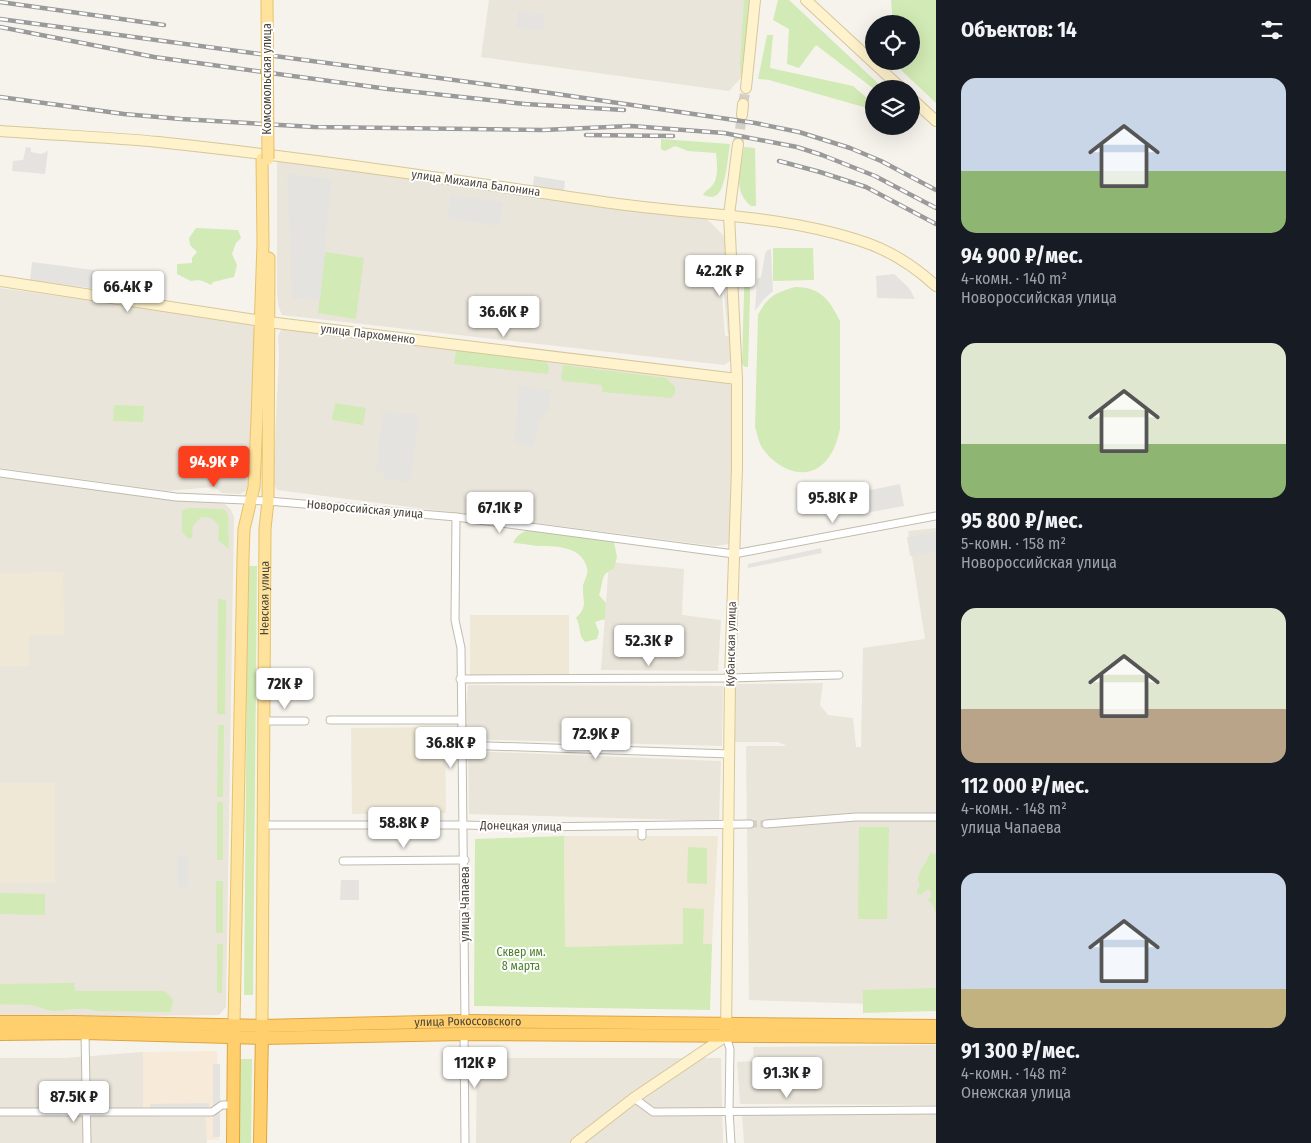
<!DOCTYPE html>
<html lang="ru">
<meta charset="utf-8">
<style>
body{margin:0;font-family:"Fira Sans Condensed",sans-serif;background:#20242c;color:#f1f3f6;height:100vh;display:flex;flex-direction:column;font-size:19px;white-space:nowrap}
*{box-sizing:border-box;margin:0}
p{font-size:16px;color:#9ea1a6}
.icon{flex:none;width:28px;height:28px;fill:none;stroke:currentColor;stroke-width:2;stroke-linecap:round;stroke-linejoin:round}
.map{position:relative;flex:1;overflow:hidden}
.sheet{display:flex;flex-direction:column;background:#171b24;width:375px}
.sheet>*{flex:none}
.controls{position:absolute;left:865px;top:15px;display:grid;gap:10px}
.controls a{display:grid;place-items:center;width:55px;height:55px;border-radius:50%;background:#171b24;box-shadow:0 5px 20px #0002;font-size:25px}
.price{position:absolute;translate:-50% -42px;padding:0 11px;border-radius:5px;background:#fff;color:#222;font-size:16px;line-height:32px;filter:drop-shadow(0 1px 2px #0008)}
.price::after{content:'';position:absolute;left:50%;top:30px;width:15px;height:11px;margin-left:-8px;background:inherit;clip-path:polygon(0 0,100% 0,50% 100%)}
.price.current{background:#fc3f1d;color:#fff}
ul{padding:0;list-style:none}
li{display:grid;align-content:center;gap:10px;height:265px;padding:0 25px}
li span{display:grid;place-items:center;height:155px;border-radius:15px;color:#555}
li>.icon{margin-inline-start:auto}
span .icon{width:90px;height:90px;fill:#fffc;stroke-width:1}
li b{font-size:21px}
h2{display:flex;justify-content:space-between;align-items:center;height:60px;padding:0 25px;font-size:21px}
main{display:flex;flex:1;min-height:0}
.map>svg:first-child{display:block}
.residential{fill:#eae5da}
.commercial{fill:#f7ead8}
.education{fill:#efe8d6}
.green{fill:#d2eab5}
.parking{fill:#e5e3e0}
.lines{fill:none;stroke-linecap:round;stroke-linejoin:round}
.street-tunnel{stroke:#d4d0c8;stroke-width:7;stroke-dasharray:7 3.5;stroke-linecap:butt}
.secondary-tunnel{stroke:#d4d0c8;stroke-width:10;stroke-dasharray:10 5;stroke-linecap:butt}
.street-casing{stroke:#c2bbae;stroke-width:9}
.secondary-casing{stroke:#d6c79b;stroke-width:12}
.primary-casing{stroke:#e6c16a;stroke-width:13}
.highway-casing{stroke:#e0a43c;stroke-width:14}
.street{stroke:#fff;stroke-width:7}
.secondary{stroke:#fff3cd;stroke-width:10}
.primary{stroke:#ffe39c;stroke-width:11}
.highway{stroke:#ffcf6e;stroke-width:12}
.rail-casing{stroke:#9a9a9a;stroke-width:4.5}
.rail{stroke:#fff;stroke-width:2.5;stroke-dasharray:8;stroke-linecap:butt}
.primary-bridge-casing{stroke:#e6c16a;stroke-width:13;stroke-linecap:butt}
.primary-bridge{stroke:#ffe39c;stroke-width:11}
.labels{text-anchor:middle;stroke-width:4;stroke-linejoin:round;paint-order:stroke}
.street-label{font-size:12px;fill:#4b4439;stroke:#fff}
.park-label{font-size:12px;fill:#4a7f2a;stroke:#fff}
</style>
<main>
<div class="map">
<svg width="936" height="1143" viewBox="0 0 936 1143">
<rect width="100%" height="100%" fill="#f6f3ec"/>
<g class="residential">
<path d="M489,0H751L741,78L729,91L481,57Z"/>
<path d="M277,160L704,218L710,222L723,235L728,245L729,256H719L725,336H732V354L730,361L724,365L282,315L278,305L277,291Z"/>
<path d="M0,288L251,323L256,332L250,476L246,491L240,494L222,493L214,487L167,491L0,468Z"/>
<path d="M291,327L727,382L732,387V538L729,544L715,546L277,490L273,483L279,355L278,336L281,330Z"/>
<path d="M0,474L225,504L231,510L234,517L226,1007L219,1015L0,1018Z"/>
<path d="M936,528V1006L749,1000L746,746H787L778,742H734L733,684L823,683L820,705L828,715L853,718L856,747H861L863,648L925,639L908,531Z"/>
<path d="M609,562L684,569L682,615L721,620L718,671L601,670Z"/>
<path d="M468,685L723,686L722,746L463,739Z"/>
<path d="M468,751L721,761L719,821L469,814Z"/>
<path d="M936,1045V1105L740,1104L737,1062L754,1061L753,1047Z"/>
<path d="M143,1052V1116L206,1117L207,1143H0V1058H65Z"/>
<path d="M477,1058H721L723,1143H476Z"/>
<path d="M742,1113L936,1114V1143H744Z"/>
</g>
<path class="commercial" d="M217,1051L219,1140H207L206,1117L143,1116V1052Z"/>
<g class="education">
<path d="M63,572L64,635H29V666H0V573Z"/>
<path d="M470,615H569V674L470,675Z"/>
<path d="M445,727L446,813L352,814L351,728Z"/>
<rect x="0" y="783" width="55" height="100"/>
<path d="M564,836H718L712,944L565,947Z"/>
</g>
<g class="green">
<path d="M744,0H751L741,78L740,63Z"/>
<path d="M778,0H789L884,89H874L816,45L799,68L787,64L789,29L773,20Z"/>
<path d="M891,0H936V103L901,70L900,61H911V24H893Z"/>
<path d="M767,35H773L770,68L853,86L874,104V110L769,80L758,79Z"/>
<path d="M661,139L730,144C728,155 726,192 715,196C711,198 707,196 703,195C706,190 708,190 712,186C719,178 717,163 716,153L688,151L675,146L665,151L661,149Z"/>
<path d="M744,147L755,148L756,206H751C732,191 741,168 744,147Z"/>
<path d="M196,228L238,230L241,238L236,243L232,254L237,265L234,277L213,282L211,285C203,281 200,279 191,281L177,274V264L192,263V258L197,252L190,245L189,238Z"/>
<path d="M773,248H813L814,280L773,281Z"/>
<path d="M325,252L364,258L356,319L318,313Z"/>
<path d="M745,258H751L748,367H745L742,364Z"/>
<path d="M795,287C820,287 829,299 840,321V429C837,442 833,455 823,464C802,483 773,466 761,446C758,440 757,433 755,427L758,315C768,296 775,293 795,287Z"/>
<path d="M456,350L542,361L547,363L549,368L548,374L454,364Z"/>
<path d="M563,365L666,378L675,387V393L671,398L602,392V385L563,381L561,378Z"/>
<path d="M335,403L366,408L363,425L332,420Z"/>
<path d="M114,405L144,406L143,422L113,421Z"/>
<path d="M189,508L224,509L228,514L229,549L218,540L219,526L211,518L201,517L193,526L192,538H188L182,532V510Z"/>
<path d="M528,530L607,539L614,542L617,557L614,568L605,574C601,581 602,588 599,595L606,603L605,619L595,622L599,632L597,639L585,642C578,636 581,625 576,618C589,605 582,601 583,586C584,580 589,574 587,568C582,547 558,546 540,546C532,546 522,543 513,543C517,535 521,533 528,530Z"/>
<path d="M248,566H257L253,995H244Z"/>
<path d="M218,599L226,600L225,714H217Z"/>
<path d="M218,725H224L223,797H217Z"/>
<rect x="217" y="802" width="6" height="58"/>
<path d="M859,827H889L887,919H858Z"/>
<path d="M564,836L565,947L683,944V908L704,909L703,944H712L710,1010L474,1006L475,839Z"/>
<path d="M688,847L707,848V884L687,883Z"/>
<path d="M930,853L936,854V913L933,905L928,900L931,897V892L928,889C924,892 922,896 917,894V890L920,886C914,871 927,866 930,853Z"/>
<rect x="216" y="881" width="7" height="52"/>
<path d="M0,893L45,894V915L0,914Z"/>
<path d="M217,944H223L222,993H217Z"/>
<path d="M74,983L75,991H165L173,1000L172,1008L170,1012L96,1011C83,1006 67,1011 54,1011C47,1011 41,1007 35,1006C24,1003 12,1006 0,1004V984Z"/>
<path d="M936,988V1011L863,1013V990Z"/>
<path d="M240,1059H252L251,1143H238Z"/>
</g>
<g class="parking">
<path d="M518,11L545,14L543,31L516,28Z"/>
<path d="M26,147L31,148V152L41,154L48,151L45,174L12,171L13,161L23,160Z"/>
<path d="M287,174L332,179L320,300L292,298Z"/>
<path d="M534,176L565,181L564,191L533,187Z"/>
<path d="M450,195L503,202L499,226L448,219Z"/>
<path d="M771,249L773,291L763,300L755,311L757,279L761,277L765,254L767,250Z"/>
<path d="M32,262L109,272L106,290L30,280Z"/>
<path d="M721,262H730L733,335H728Z"/>
<path d="M894,274L909,288L915,299L877,298L876,276Z"/>
<path d="M519,386L551,390L549,409L539,421L534,447L514,443Z"/>
<path d="M383,411L419,415L411,482L384,479L385,472L376,471Z"/>
<path d="M900,484L904,506L866,513L861,492Z"/>
<path d="M936,532V552L910,556L907,537Z"/>
<path d="M821,548L822,553L748,568V564Z"/>
<rect x="177" y="855" width="11" height="32"/>
<path d="M341,880H359V900H340Z"/>
<rect x="213" y="1064" width="7" height="73"/>
<path d="M209,1103V1111H150V1104Z"/>
</g>
<g class="lines">
<path class="street-tunnel" d="M750,824H766"/>
<g class="secondary-tunnel">
<path d="M743,104L746,88"/>
<path d="M738,144L742,115"/>
</g>
<defs>
<g id="street">
<path d="M0,473L176,497L268,501L456,517L734,554L936,516"/>
<path d="M456,517L455,620L461,648L465,1021"/>
<path d="M460,679L730,678L839,675"/>
<path d="M330,720H461"/>
<path d="M264,721H305"/>
<path d="M461,745L730,754"/>
<path d="M766,824L856,817H936"/>
<path d="M262,825H464L535,827L750,824"/>
<path d="M642,826V836"/>
<path d="M343,861L465,860"/>
<path d="M85,1033L87,1143"/>
<path d="M464,1034L465,1143"/>
<path d="M726,1036L730,1049L729,1110L731,1143"/>
<path d="M634,1098L653,1112L936,1110"/>
<path d="M0,1112H212L222,1105H233"/>
</g>
<g id="secondary">
<path d="M806,0L902,89"/>
<path d="M746,88L755,0"/>
<path d="M911,98L936,121"/>
<path d="M742,115L743,104"/>
<path d="M0,131C53,135 106,137 158,142C310,158 461,181 611,203C694,215 778,214 858,240C888,249 913,265 936,286"/>
<path d="M0,281L268,322L737,379"/>
<path d="M576,1143L634,1098L726,1036L730,678L737,468V379L729,215L738,144"/>
</g>
<g id="primary">
<path d="M234,1025L243,558L244,529L254,487L257,419L263,243L262,159"/>
<path id="s1" d="M262,1026L265,529L268,501L269,258"/>
</g>
<g id="highway">
<path id="s2" d="M0,1022H72L262,1026L465,1021L936,1026"/>
<path d="M0,1034L85,1033L262,1038L464,1034L936,1037"/>
<path d="M233,1143L234,1030"/>
<path d="M260,1143L262,1031"/>
</g>
</defs>
<use href="#street" class="street-casing"/>
<use href="#secondary" class="secondary-casing"/>
<use href="#primary" class="primary-casing"/>
<use href="#highway" class="highway-casing"/>
<use href="#street" class="street"/>
<use href="#secondary" class="secondary"/>
<use href="#primary" class="primary"/>
<use href="#highway" class="highway"/>
<defs>
<g id="rail">
<path d="M0,2L164,25"/>
<path d="M0,19L543,92L755,123L799,132L850,148L881,161L936,190"/>
<path d="M0,27L154,57L388,89L525,104L624,110"/>
<path d="M0,97L124,114L181,119L314,127L543,130L631,126L724,133L797,147L822,155L875,176L936,208"/>
<path d="M586,135L673,136"/>
<path d="M779,161L820,172L866,187L936,224"/>
</g>
</defs>
<use href="#rail" class="rail-casing"/>
<use href="#rail" class="rail"/>
<defs>
<path id="primary-bridge" d="M267,0L268,159"/>
</defs>
<use href="#primary-bridge" class="primary-bridge-casing"/>
<use href="#primary-bridge" class="primary-bridge"/>
</g>
<g class="labels">
<g class="street-label">
<text transform="translate(267 79) rotate(-90)" y="4">Комсомольская улица</text>
<text transform="translate(476 183) rotate(8)" y="4">улица Михаила Балонина</text>
<text transform="translate(368 334) rotate(7)" y="4">улица Пархоменко</text>
<text transform="translate(365 509) rotate(5)" y="4">Новороссийская улица</text>
<text dy="4" stroke="none"><textPath href="#s1" startOffset="428">Невская улица</textPath></text>
<text transform="translate(731 644) rotate(-89)" y="4">Кубанская улица</text>
<text transform="translate(521 826) rotate(1)" y="4">Донецкая улица</text>
<text transform="translate(465 904) rotate(-90)" y="4">улица Чапаева</text>
<text dy="4" stroke="none"><textPath href="#s2" startOffset="468">улица Рокоссовского</textPath></text>
</g>
<g class="park-label">
<text x="521" y="956">Сквер им.<tspan x="521" dy="14">8 марта</tspan></text>
</g>
</g>
</svg>
<div class="controls">
<a><svg class="icon" aria-label="locate" viewBox="0 0 24 24"><circle cx="12" cy="12" r="6"/><path d="M12 2v4M12 18v4M2 12h4M18 12h4"/></svg></a>
<a><svg class="icon" aria-label="layers" viewBox="0 0 24 24"><path d="M12 4l9 5-9 5-9-5zM3 14l9 5 9-5"/></svg></a>
</div>
<b class="price" style="left:720px;top:297px">42.2K ₽</b>
<b class="price" style="left:128px;top:313px">66.4K ₽</b>
<b class="price" style="left:504px;top:338px">36.6K ₽</b>
<b class="price current" style="left:214px;top:488px">94.9K ₽</b>
<b class="price" style="left:833px;top:524px">95.8K ₽</b>
<b class="price" style="left:500px;top:534px">67.1K ₽</b>
<b class="price" style="left:649px;top:667px">52.3K ₽</b>
<b class="price" style="left:285px;top:710px">72K ₽</b>
<b class="price" style="left:596px;top:760px">72.9K ₽</b>
<b class="price" style="left:451px;top:769px">36.8K ₽</b>
<b class="price" style="left:404px;top:849px">58.8K ₽</b>
<b class="price" style="left:475px;top:1089px">112K ₽</b>
<b class="price" style="left:787px;top:1099px">91.3K ₽</b>
<b class="price" style="left:74px;top:1123px">87.5K ₽</b>
</div>
<section class="sheet">
<h2>Объектов: 14<svg class="icon" aria-label="filters" viewBox="0 0 24 24"><path d="M4 7h16M4 17h16"/><circle cx="9" cy="7" r="2"/><circle cx="15" cy="17" r="2"/></svg></h2>
<ul>
<li><span style="background:linear-gradient(#c9d6e8 60%,#8fb573 0)"><svg class="icon" aria-label="home" viewBox="0 0 24 24"><path d="M3 11l9-7 9 7M6 9v11h12V9"/></svg></span><div><b>94 900 ₽/мес.</b><p>4-комн. · 140 m²</p><p>Новороссийская улица</p></div></li>
<li><span style="background:linear-gradient(#dfe7d0 65%,#8fb573 0)"><svg class="icon" aria-label="home" viewBox="0 0 24 24"><path d="M3 11l9-7 9 7M6 9v11h12V9"/></svg></span><div><b>95 800 ₽/мес.</b><p>5-комн. · 158 m²</p><p>Новороссийская улица</p></div></li>
<li><span style="background:linear-gradient(#dfe7d0 65%,#b9a48a 0)"><svg class="icon" aria-label="home" viewBox="0 0 24 24"><path d="M3 11l9-7 9 7M6 9v11h12V9"/></svg></span><div><b>112 000 ₽/мес.</b><p>4-комн. · 148 m²</p><p>улица Чапаева</p></div></li>
<li><span style="background:linear-gradient(#c9d6e8 75%,#c2b280 0)"><svg class="icon" aria-label="home" viewBox="0 0 24 24"><path d="M3 11l9-7 9 7M6 9v11h12V9"/></svg></span><div><b>91 300 ₽/мес.</b><p>4-комн. · 148 m²</p><p>Онежская улица</p></div></li>
</ul>
</section>
</main>
